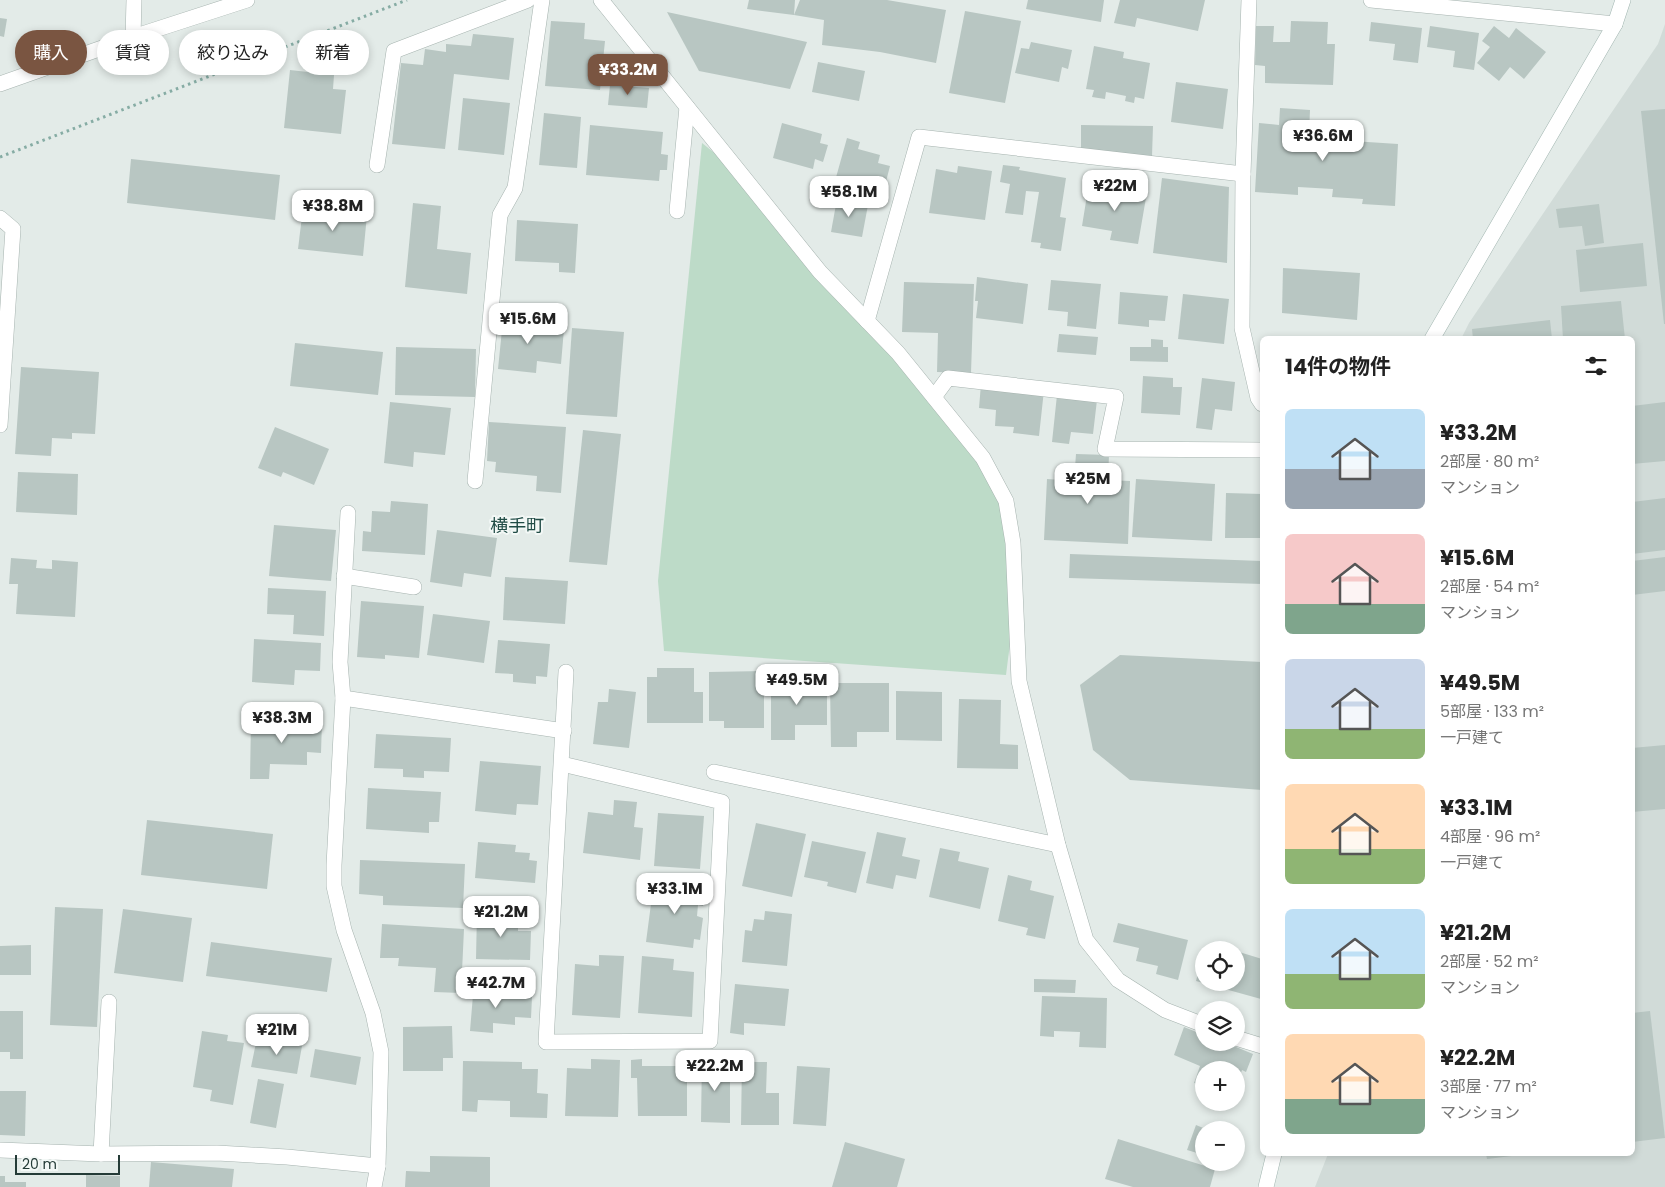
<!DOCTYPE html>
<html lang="ja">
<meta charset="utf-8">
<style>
body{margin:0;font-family:Poppins,"Noto Sans JP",sans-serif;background:#f2f2f2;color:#222;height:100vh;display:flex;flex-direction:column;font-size:19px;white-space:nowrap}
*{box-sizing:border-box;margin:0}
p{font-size:16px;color:#767676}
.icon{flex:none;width:28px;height:28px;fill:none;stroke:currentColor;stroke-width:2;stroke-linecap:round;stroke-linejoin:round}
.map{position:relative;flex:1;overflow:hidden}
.drawer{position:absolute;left:1260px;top:336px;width:375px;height:820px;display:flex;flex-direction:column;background:#fff;border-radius:8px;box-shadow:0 2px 8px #0003}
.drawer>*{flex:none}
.top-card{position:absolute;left:15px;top:30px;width:475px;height:45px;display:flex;gap:10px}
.tools{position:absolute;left:1195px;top:941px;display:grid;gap:10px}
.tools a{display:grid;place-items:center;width:50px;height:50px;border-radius:50%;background:#fff;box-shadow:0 2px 8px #0003;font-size:25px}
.scale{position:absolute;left:15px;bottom:12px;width:105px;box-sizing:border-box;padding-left:5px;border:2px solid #243b37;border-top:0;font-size:14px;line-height:18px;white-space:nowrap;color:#243b37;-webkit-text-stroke:4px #f3f8f6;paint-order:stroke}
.price{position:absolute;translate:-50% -42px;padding:0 11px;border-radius:10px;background:#fff;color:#222;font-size:16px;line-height:32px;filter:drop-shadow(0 1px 2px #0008)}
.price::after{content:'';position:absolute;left:50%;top:30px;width:15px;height:11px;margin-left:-8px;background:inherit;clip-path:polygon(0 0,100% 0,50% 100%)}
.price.on{background:#7a5541;color:#fff}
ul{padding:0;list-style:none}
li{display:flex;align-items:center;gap:15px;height:125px;padding:0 25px}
li span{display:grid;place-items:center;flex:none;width:140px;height:100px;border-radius:8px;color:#555}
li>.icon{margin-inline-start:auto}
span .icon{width:60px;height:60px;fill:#fffc;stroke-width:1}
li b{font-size:21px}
h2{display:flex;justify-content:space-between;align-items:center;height:60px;padding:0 25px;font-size:21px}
.tag{padding:0 18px;border-radius:22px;background:#fff;box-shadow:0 2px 8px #0003;font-size:18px;line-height:45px}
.tag.on{background:#7a5541;color:#fff}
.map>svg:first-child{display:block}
.built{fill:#d1dbd8}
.green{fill:#bddbc8}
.building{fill:#b8c6c2}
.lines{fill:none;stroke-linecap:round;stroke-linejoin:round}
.lane-casing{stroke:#a6b3af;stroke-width:16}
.street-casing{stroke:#a6b3af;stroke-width:16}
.secondary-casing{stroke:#a2b6b1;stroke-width:16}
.path{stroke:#86aca4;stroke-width:3;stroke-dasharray:2.5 4;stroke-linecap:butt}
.lane{stroke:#fff;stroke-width:15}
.street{stroke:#fff;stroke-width:15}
.secondary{stroke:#fff;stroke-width:15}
.labels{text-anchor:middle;stroke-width:4;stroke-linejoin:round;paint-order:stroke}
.quarter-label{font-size:18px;fill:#214c46;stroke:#f3f8f6}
</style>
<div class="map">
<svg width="1665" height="1187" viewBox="0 0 1665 1187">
<rect width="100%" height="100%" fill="#e3ebe8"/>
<path class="built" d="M1665,24V1187H1315L1328,1154H1632V339H1461L1469,323L1658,44Z"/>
<path class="green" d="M702,143L742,175L990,470L1010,522L1016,596L1006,675L664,651L658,581Z"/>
<g class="building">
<path d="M749,0H795L794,15L747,9Z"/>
<path d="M800,0H887L946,10L936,63L880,52L822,45L824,20L794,15Z"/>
<path d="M1028,0H1104L1101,22L1026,9Z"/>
<path d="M1120,0H1205L1198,31L1137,18L1135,27L1114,23Z"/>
<path d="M965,11L1021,21L1005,103L949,93Z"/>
<path d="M667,12L807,42L790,89L699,71Z"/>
<path d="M0,18L7,19L4,37L0,36Z"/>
<path d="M551,21L585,23L584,39L605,41L600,90L545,86Z"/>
<path d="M1291,21L1328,22L1327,44H1335L1333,85L1265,83V66L1255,65L1256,26H1274L1273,42H1290Z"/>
<path d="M1371,22L1422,28L1418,63L1393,60L1395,44L1369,41Z"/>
<path d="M1430,26L1479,33L1474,70L1453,67L1455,51L1427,47Z"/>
<path d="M1494,26L1509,38L1516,28L1546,52L1524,79L1510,67L1499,81L1477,63L1490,47L1482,41Z"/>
<path d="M473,34L514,38L509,80L454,74L445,149L392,144L401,63L423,65L425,49L446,52V44L471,46Z"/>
<path d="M1031,42L1072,50L1068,69L1062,67L1059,82L1015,73L1021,48L1029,49Z"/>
<path d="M1094,46L1124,52L1123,58L1150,63L1144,99L1135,97L1134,103L1125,101L1126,96L1106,92L1105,99L1092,97L1094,90L1086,89Z"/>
<path d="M818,62L865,71L859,101L812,92Z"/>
<path d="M290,70L334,75L333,89L346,90L341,134L284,128Z"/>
<path d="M1176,82L1228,89L1223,129L1171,122Z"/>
<path d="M610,85L649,88L647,108L608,105Z"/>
<path d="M463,98L510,103L504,155L458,150Z"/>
<path d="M1280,108L1310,110L1309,134L1337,136V140L1398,144L1395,206L1362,204L1363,199L1332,197L1333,189L1298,187V195L1255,192L1259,123L1279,125Z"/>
<path d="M1665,109V324H1664L1641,111Z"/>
<path d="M544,113L581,117L577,168L539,165Z"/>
<path d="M782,123L822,134L820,143L828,145L823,162L815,159L813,169L773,158Z"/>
<path d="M590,125L663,132L661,154L668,155L667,170H660L659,181L586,175Z"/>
<path d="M1081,125L1153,126L1152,156L1081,155Z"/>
<path d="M847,138L860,142L858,149L880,155L878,163L890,166L883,193L835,181Z"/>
<path d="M131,159L280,175L275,220L127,203Z"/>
<path d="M1003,165L1020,167L1019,170L1066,178L1060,217L1066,218L1061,251L1040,248L1041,243L1031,242L1039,192L1026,191L1023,215L1005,213L1010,184L1000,182Z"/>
<path d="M958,166L992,171L985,220L929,213L936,169L957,173Z"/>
<path d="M1162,178L1229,187L1227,263L1153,253Z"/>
<path d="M1089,183L1147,192L1138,244L1110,240L1112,231L1082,226Z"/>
<path d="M837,199L868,205L862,237L831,232Z"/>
<path d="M413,203L441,206L437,249L471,253L467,294L405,287Z"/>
<path d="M1599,204L1604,243L1585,246L1582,226L1559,228L1556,209Z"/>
<path d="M303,208L367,215L363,256L298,249Z"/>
<path d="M517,220L578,224L575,273L559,272V263L515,261Z"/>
<path d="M1643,243L1647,286L1580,292L1576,250Z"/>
<path d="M1283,268L1360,273L1357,320L1282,313Z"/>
<path d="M977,277L1028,284L1023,324L976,318L978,301H975Z"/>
<path d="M1051,280L1101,284L1096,329L1067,326L1068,312L1048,310Z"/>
<path d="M904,282L974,284L971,373L937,372L938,333L902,332Z"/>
<path d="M1120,292L1168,296L1165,321L1149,320V327L1118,324Z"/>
<path d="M1183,294L1229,299L1224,344L1178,339Z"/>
<path d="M1621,301L1625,339H1563L1561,306Z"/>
<path d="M504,310L522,312L521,325L564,329L561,364L537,361L536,373L498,369Z"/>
<path d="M1550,320L1552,339H1473L1472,329Z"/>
<path d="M572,328L624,332L617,417L566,414Z"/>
<path d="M1059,334L1098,337L1096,355L1057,352Z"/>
<path d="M1151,339L1163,340V347H1168V362L1130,361V347H1151Z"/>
<path d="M295,343L383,352L378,395L290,386Z"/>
<path d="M396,347L476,349L475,397L395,395Z"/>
<path d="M21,367L99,372L95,434L72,433V439L52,438L51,456L15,454Z"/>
<path d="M1143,376L1173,378V387H1182L1180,415L1141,413Z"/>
<path d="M1202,378L1235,382L1232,411L1215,409L1212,430L1196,428Z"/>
<path d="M981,384L1044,390L1039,436L1013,433L1014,427L995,426L996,410L979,408Z"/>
<path d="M1057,395L1097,400L1093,434L1071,432L1069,444L1052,442Z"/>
<path d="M390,402L451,408L445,455L414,452L413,467L384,463Z"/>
<path d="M1665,402V461L1632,464V406Z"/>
<path d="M489,422L566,427L561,493L536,491L537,476L495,472L496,462L487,461Z"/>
<path d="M275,427L329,449L314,485L283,472L281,477L258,468Z"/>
<path d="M583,430L621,434L607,565L569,562Z"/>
<path d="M1076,454L1109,455L1108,480L1130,481L1128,544L1044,540L1047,479L1074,481Z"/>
<path d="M18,472L78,474L77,515L16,512Z"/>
<path d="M1136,479L1215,484L1212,541L1132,537Z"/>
<path d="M1226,493L1262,494V538H1225Z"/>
<path d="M1665,498V550L1632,554V502Z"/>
<path d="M391,501L428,504L425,555L362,551L363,531L371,532L372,511L390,512Z"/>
<path d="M274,525L336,530L331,581L269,576Z"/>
<path d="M437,530L497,538L491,577L464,573L462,587L430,582Z"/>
<path d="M1070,554L1262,561V584L1069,578Z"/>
<path d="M1665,557V591L1632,595V561Z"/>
<path d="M11,558L37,560L36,568L52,569V560L78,562L75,617L16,614L18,584H9Z"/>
<path d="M505,577L568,581L565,624L503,620Z"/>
<path d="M268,588L326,591L324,636L293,634L294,615L267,614Z"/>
<path d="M361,601L424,606L419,658L385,655V659L357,657Z"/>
<path d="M433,614L490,621L484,663L427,655Z"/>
<path d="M254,639L321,643L320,671L295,670L294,685L252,682Z"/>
<path d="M498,640L550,644L547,677L536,676V684L513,682V674L495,673Z"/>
<path d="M1120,655L1262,662V790L1130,780L1093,750L1080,685Z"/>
<path d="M657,668H694V692H703V723H647V677H657Z"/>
<path d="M764,671V728H724V721H709V672Z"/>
<path d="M771,679H827V725H795V740H771Z"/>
<path d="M830,683H889V732H857V747H831Z"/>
<path d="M609,689L636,692L629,748L593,744L598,702H608Z"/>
<path d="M896,691L942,692V741L896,740Z"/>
<path d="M959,699L1001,700L1000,744L1018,745V769L957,768Z"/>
<path d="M251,719L322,721L321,753L307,752V765L270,764L269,779H250Z"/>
<path d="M376,734L451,738L449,772L424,771V778L403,777V769L374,768Z"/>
<path d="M1665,745V809L1632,812V748Z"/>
<path d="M480,761L541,766L538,805L517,804L516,815L475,811Z"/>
<path d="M368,788L441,792L439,822H429V833L366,829Z"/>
<path d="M614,800L637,802L634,827L643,828L640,860L583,853L588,812L613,815Z"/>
<path d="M658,813L704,816L700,869L654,866Z"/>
<path d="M147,820L273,834L267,889L141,875Z"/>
<path d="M756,823L806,834L792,897L742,886Z"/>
<path d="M877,832L906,838L902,856L920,860L916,879L896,875L893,889L866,883Z"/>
<path d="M812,841L866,852L856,893L827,886L828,882L804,877Z"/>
<path d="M478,842L516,845L515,852L530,853L529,860L537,861L535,883L475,878Z"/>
<path d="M940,848L960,852L958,861L989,868L980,909L929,897Z"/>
<path d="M360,860L465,864L463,908L383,905V896L359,894Z"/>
<path d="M1008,875L1032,881L1030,890L1054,896L1045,939L1026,935L1028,928L998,921Z"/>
<path d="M654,881L705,888L703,906L698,905L697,916L703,918L700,940L694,939L693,948L646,942Z"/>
<path d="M55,907L103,909L97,1027L50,1025Z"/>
<path d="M123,909L192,918L183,982L114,973Z"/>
<path d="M477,911L504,912V922L518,923V931H531L530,960L476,959Z"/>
<path d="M765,911L792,914L787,966L742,962L745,930L752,931L754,919L764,920Z"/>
<path d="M1118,923L1188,940L1178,980L1156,974L1158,966L1136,961L1139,948L1113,942Z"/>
<path d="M382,924L464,929L461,993L434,992L436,968L398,966L399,958H380Z"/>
<path d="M211,942L332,958L327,992L206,976Z"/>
<path d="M31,945V975H0V946Z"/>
<path d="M1236,951L1262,959L1261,999L1196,981L1203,955L1204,982H1236Z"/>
<path d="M599,955L624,956L620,1018L572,1015L575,964L599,966Z"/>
<path d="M642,956L674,959L673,970L694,972L692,1017L638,1013Z"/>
<path d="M1034,979L1076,980L1075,993L1034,992Z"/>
<path d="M474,983L493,984V994L532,997L531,1018L515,1017V1025L493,1023V1033L470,1031Z"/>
<path d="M735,984L789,989L785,1026L744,1023V1035L730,1033Z"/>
<path d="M1042,996L1107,998L1106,1048L1079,1047L1080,1032L1054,1031V1037L1040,1036Z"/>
<path d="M0,1011H23V1059H10V1052H0Z"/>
<path d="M1650,1011L1665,1138L1632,1142V1013Z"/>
<path d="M452,1026L453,1058H443V1071H403V1027Z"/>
<path d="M1184,1027L1204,1035V1042H1224L1253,1054L1246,1072L1242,1070L1236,1086V1070H1204V1086L1194,1083L1200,1066L1174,1055Z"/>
<path d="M202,1031L228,1035L227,1041L244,1043L233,1105L210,1101L212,1090L193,1087Z"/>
<path d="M257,1038L302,1046L297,1074L251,1067Z"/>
<path d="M315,1049L361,1057L356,1085L310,1077Z"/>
<path d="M702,1058H715V1066H730V1123L701,1122Z"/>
<path d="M591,1059L620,1060L618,1117L565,1116L567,1068L591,1069Z"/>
<path d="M642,1059V1066H687V1116H638L637,1078H631V1060Z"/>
<path d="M463,1061L522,1062V1069H538L537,1093L548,1094L547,1118L510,1117V1101L478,1100L477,1112L462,1111Z"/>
<path d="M742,1062H767L766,1093H779V1125H741Z"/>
<path d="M797,1066L830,1068L826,1126L793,1124Z"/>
<path d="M258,1079L284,1084L276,1128L250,1123Z"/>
<path d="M0,1091H26L25,1136L0,1135Z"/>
<path d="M1196,1125L1208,1130H1204V1155L1187,1150Z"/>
<path d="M1118,1139L1215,1169L1210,1187H1133L1105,1179Z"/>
<path d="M845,1142L905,1159L897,1187H832Z"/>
<path d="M1486,1154H1520V1155L1487,1159Z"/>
<path d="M430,1156L490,1157V1187H405L406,1171L430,1172Z"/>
<path d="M151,1162L234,1169L232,1187H149Z"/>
<path d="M86,1175L120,1176V1187H86Z"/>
<path d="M0,1176H5V1182H26V1187H0Z"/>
</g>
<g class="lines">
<defs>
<path id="lane" d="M101,1154L109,1002"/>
<g id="street">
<path d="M601,0L820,272L898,353L983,458L1006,501L1013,543L1019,681L1058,845L1086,940L1118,980L1165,1010L1204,1025"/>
<path d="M1249,0L1243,174L1242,328L1258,398L1262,404"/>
<path d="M1371,0L1615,24"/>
<path d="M133,37L134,0"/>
<path d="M0,84L133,37L247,0"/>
<path d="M377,165L394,51L528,0"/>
<path d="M677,211L687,107"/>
<path d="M0,218L13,229L0,425"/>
<path d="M867,321L919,137L1243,174"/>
<path d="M934,397L948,378L1116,397L1105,449L1262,450"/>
<path d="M475,481L500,215L515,188L542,0"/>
<path d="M348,513L340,662L343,698L334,865V886L344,930L373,1013L381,1052L378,1166L374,1187"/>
<path d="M344,576L414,587"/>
<path d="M343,698L564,731"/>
<path d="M562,764L722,802L710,1041L546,1042L566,672"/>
<path d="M714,772L1058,845"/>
<path d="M1236,1038L1262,1046"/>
<path d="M0,1150L101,1154L217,1153L287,1157L378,1166"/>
</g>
<g id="secondary">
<path d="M1432,339L1615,24L1623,0"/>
<path d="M1266,1187L1274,1154"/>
</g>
</defs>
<use href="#lane" class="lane-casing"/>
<use href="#street" class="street-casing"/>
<use href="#secondary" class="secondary-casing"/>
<path class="path" d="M0,157L407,0"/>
<use href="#lane" class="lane"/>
<use href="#street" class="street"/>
<use href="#secondary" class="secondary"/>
</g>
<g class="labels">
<g class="quarter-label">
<text x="517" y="532">横手町</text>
</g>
</g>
</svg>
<div class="tools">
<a><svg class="icon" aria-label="locate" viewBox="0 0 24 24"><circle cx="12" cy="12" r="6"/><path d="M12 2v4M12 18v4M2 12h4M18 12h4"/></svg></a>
<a><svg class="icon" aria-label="layers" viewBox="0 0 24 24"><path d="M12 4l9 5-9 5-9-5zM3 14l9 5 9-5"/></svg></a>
<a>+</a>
<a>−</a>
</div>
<div class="scale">20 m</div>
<b class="price on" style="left:628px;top:96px">¥33.2M</b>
<b class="price" style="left:1323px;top:162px">¥36.6M</b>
<b class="price" style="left:1115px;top:212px">¥22M</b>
<b class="price" style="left:849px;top:218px">¥58.1M</b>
<b class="price" style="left:333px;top:232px">¥38.8M</b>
<b class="price" style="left:528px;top:345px">¥15.6M</b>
<b class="price" style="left:1088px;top:505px">¥25M</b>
<b class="price" style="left:797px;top:706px">¥49.5M</b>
<b class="price" style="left:282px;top:744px">¥38.3M</b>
<b class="price" style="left:675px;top:915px">¥33.1M</b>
<b class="price" style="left:501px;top:938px">¥21.2M</b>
<b class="price" style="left:496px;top:1009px">¥42.7M</b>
<b class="price" style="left:277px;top:1056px">¥21M</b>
<b class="price" style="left:715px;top:1092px">¥22.2M</b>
<div class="top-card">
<a class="tag on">購入</a>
<a class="tag">賃貸</a>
<a class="tag">絞り込み</a>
<a class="tag">新着</a>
</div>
<section class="drawer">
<h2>14件の物件<svg class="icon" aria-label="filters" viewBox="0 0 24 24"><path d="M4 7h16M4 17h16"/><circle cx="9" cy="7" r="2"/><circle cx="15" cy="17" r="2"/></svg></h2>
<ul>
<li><span style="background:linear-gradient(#bfe0f5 60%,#9aa5b1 0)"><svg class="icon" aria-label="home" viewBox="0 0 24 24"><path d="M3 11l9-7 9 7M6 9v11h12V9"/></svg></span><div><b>¥33.2M</b><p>2部屋 · 80 m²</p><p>マンション</p></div></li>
<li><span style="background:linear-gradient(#f6c9c9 70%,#7fa58c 0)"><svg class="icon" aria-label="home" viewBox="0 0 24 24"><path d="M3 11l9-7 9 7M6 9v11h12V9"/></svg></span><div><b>¥15.6M</b><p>2部屋 · 54 m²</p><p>マンション</p></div></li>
<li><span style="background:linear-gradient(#c9d6e8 70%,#8fb573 0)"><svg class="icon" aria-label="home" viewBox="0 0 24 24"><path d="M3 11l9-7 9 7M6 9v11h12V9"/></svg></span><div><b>¥49.5M</b><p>5部屋 · 133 m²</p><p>一戸建て</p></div></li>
<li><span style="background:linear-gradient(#ffd9b3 65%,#8fb573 0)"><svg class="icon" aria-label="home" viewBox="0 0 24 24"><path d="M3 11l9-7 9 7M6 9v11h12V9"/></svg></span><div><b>¥33.1M</b><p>4部屋 · 96 m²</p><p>一戸建て</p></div></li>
<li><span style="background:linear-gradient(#bfe0f5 65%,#8fb573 0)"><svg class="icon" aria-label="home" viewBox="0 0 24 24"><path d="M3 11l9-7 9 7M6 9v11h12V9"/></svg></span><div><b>¥21.2M</b><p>2部屋 · 52 m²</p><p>マンション</p></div></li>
<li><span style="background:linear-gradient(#ffd9b3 65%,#7fa58c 0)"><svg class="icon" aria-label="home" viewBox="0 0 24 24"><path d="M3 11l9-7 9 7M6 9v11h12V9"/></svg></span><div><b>¥22.2M</b><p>3部屋 · 77 m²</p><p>マンション</p></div></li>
</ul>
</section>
</div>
